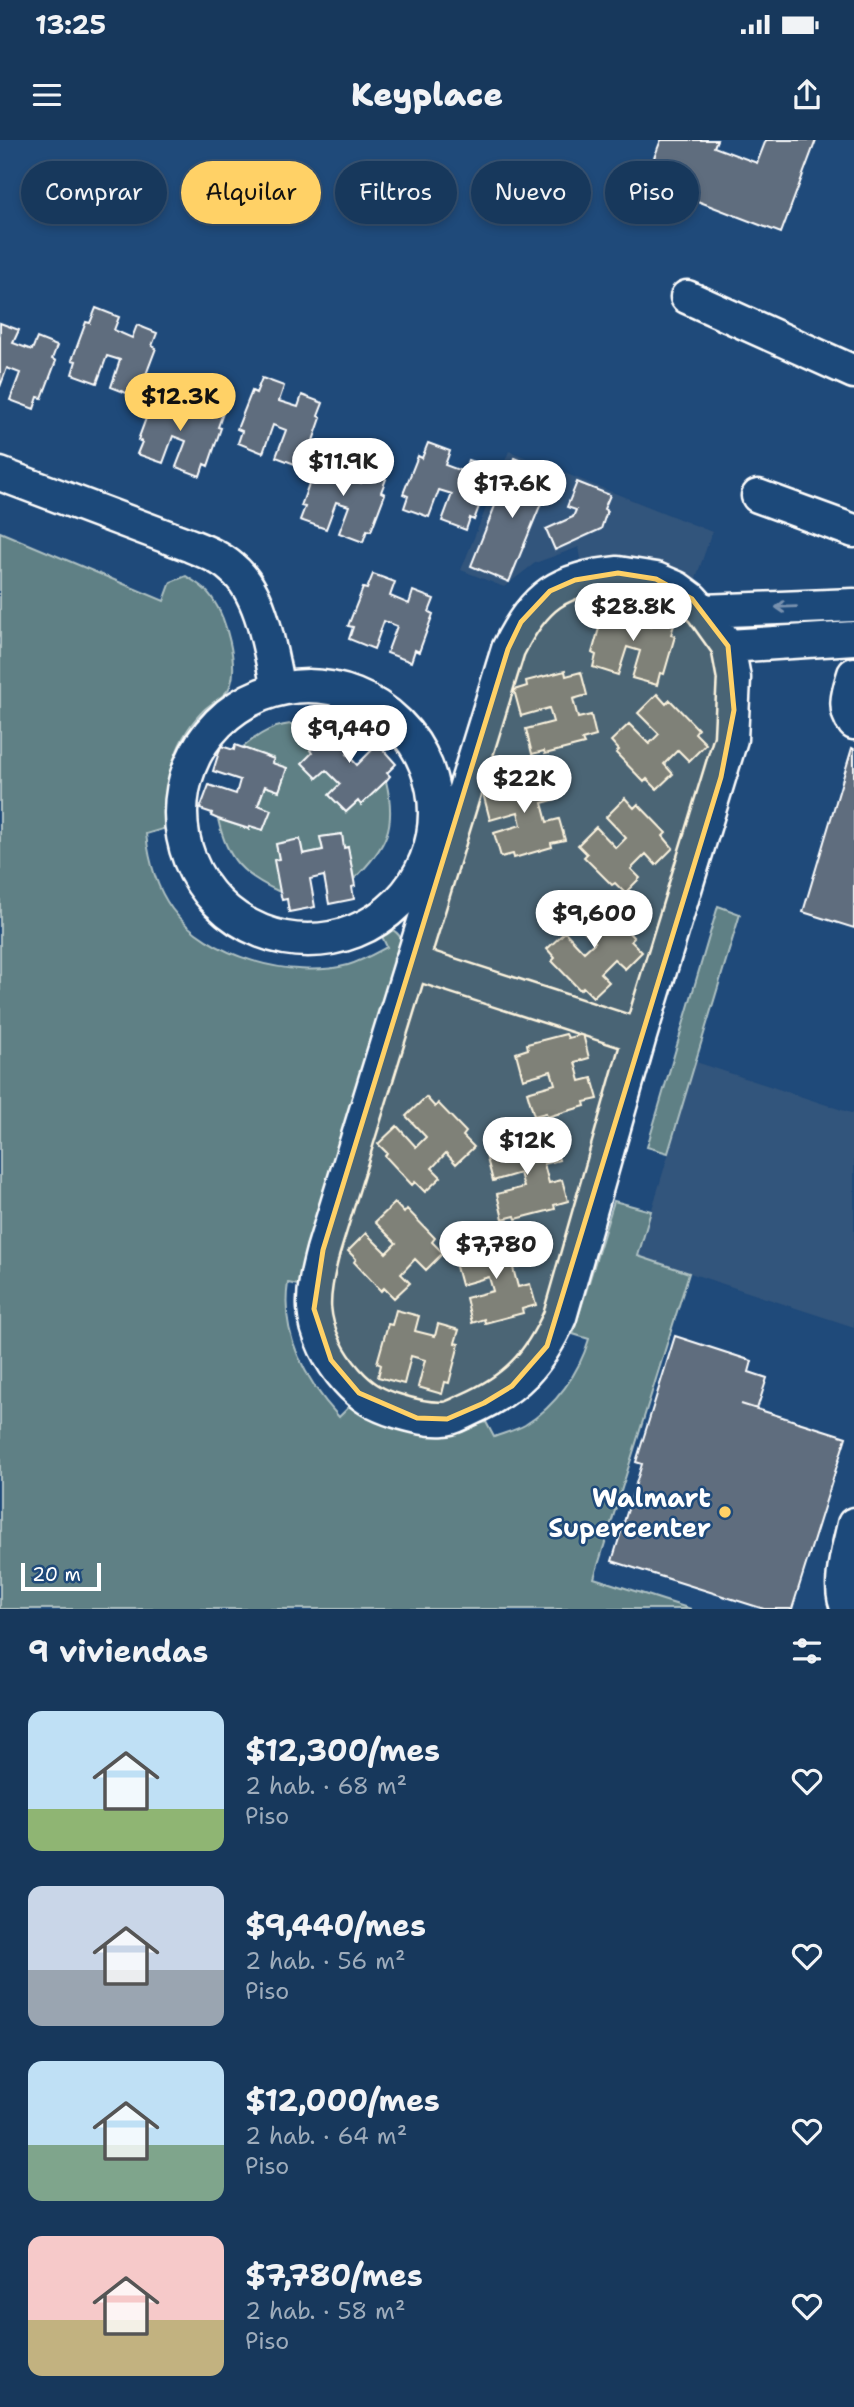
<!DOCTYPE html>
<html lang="es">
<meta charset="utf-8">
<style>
body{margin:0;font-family:"Shantell Sans",sans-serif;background:#203f62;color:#f1f3f6;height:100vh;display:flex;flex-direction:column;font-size:26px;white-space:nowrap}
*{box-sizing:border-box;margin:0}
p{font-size:23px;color:#9eacbb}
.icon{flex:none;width:38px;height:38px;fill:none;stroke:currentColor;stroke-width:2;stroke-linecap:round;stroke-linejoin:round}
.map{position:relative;height:1469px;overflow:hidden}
.details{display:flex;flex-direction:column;background:#17385c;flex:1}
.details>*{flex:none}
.top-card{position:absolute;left:21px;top:21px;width:812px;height:63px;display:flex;gap:14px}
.scale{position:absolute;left:21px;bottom:18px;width:80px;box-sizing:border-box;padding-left:7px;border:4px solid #fff;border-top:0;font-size:19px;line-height:24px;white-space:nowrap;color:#fff;-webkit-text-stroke:5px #1f4a7a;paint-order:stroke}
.price{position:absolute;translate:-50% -60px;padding:0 16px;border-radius:24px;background:#fff;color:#222;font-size:23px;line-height:46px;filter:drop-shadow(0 2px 4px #0008)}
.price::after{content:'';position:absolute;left:50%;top:42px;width:21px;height:16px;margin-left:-10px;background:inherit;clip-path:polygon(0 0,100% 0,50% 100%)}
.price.on{background:#ffd166;color:#111}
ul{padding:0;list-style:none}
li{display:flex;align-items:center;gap:21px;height:175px;padding:0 28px}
li span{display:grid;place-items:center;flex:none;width:196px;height:140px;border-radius:14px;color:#555}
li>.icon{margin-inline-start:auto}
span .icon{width:84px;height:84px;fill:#fffc;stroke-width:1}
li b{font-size:30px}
h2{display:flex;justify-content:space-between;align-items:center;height:84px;padding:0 28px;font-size:30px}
.pill{padding:0 24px;border-radius:32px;background:#17385c;box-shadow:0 4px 10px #0003,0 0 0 2px #365272;font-size:24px;line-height:63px}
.pill.on{background:#ffd166;color:#111}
.status{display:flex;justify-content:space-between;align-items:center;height:49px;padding:0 35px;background:#17385c;direction:ltr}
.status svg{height:19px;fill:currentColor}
header{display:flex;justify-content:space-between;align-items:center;height:91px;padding:0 28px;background:#17385c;font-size:32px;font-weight:800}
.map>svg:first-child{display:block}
.built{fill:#32547b}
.green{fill:#5e8085;stroke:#aec0c2;stroke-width:2}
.building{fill:#5f6d7e;stroke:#fff;stroke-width:2}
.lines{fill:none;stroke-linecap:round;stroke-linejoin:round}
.minor-casing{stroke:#fff;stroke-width:37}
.minor{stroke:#1f4a7a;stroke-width:32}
.oneway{stroke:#7992af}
.marked{fill:#ffd166;fill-opacity:0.2;stroke:#ffd166;stroke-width:5;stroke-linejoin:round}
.poi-dot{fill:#ffd166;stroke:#1f4a7a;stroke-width:2.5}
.labels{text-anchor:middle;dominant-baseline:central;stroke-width:5;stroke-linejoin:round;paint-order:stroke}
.poi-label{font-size:26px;font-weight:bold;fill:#fff;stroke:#1f4a7a;text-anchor:end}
</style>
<div class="status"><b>13:25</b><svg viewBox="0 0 49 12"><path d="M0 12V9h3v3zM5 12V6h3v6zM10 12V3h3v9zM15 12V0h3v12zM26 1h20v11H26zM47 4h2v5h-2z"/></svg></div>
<header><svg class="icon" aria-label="menu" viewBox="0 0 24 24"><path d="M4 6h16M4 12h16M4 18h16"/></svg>Keyplace<svg class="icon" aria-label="share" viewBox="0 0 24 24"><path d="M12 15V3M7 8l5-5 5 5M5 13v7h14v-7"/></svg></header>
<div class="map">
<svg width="854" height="1469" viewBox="0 0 854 1469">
<rect width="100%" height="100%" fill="#1f4a7a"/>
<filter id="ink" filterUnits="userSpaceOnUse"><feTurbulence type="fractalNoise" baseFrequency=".0143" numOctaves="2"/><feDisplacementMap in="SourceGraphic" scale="14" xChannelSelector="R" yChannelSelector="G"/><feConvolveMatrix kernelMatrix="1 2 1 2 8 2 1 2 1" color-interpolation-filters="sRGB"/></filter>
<g filter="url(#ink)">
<path class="built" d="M509 311 712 392 695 441 676 432 627 419 607 418 582 424 579 407 535 423 504 447 461 430Z
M696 922 854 974V1187L638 1116Z"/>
<path class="green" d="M0 392 164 461 171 442 186 436C197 443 208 450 214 461 226 479 238 522 231 544 227 557 209 563 201 573 172 604 163 648 166 688L146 694C149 721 156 747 172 769 207 817 292 840 348 825 362 821 374 814 387 807L379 790 386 787C398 791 402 797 404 810L303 1146 288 1143C280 1193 305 1240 339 1277L353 1263 450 1293 486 1282 494 1297C504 1293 516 1290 525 1285 556 1266 579 1233 589 1199L573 1194 614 1061 651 1071 638 1116 689 1133 594 1438 691 1469H0Z
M315 582 334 587 310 610 312 613 303 623 317 638 326 630 340 644 346 672 358 661 361 664 386 641C397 686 387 707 354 739L348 707 344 708 341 694 320 697 323 710 303 714 300 700 276 704 279 719 280 752C243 735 227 720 218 679L248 689 250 686 263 690 270 670 258 665 265 646 279 651 287 629 272 623 273 618 242 608C268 586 282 583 315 582Z
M718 766 740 774 668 1013 647 1007Z"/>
<path class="building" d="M661 0H717L714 7 757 23 766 0H816L781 93 645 41Z
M96 168 119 177 114 190 132 198 137 185 157 193 152 206 156 208 142 245 139 244 134 256 111 247 120 220 107 216 97 243 72 234 76 221 72 220 86 182 90 183Z
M0 183 19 190 13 203 32 210 37 198 57 206 52 219 56 221 42 258 38 257 34 269 10 260 20 233 7 228 0 247Z
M262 238 284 246 279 261 298 267 302 255 323 263 318 276 321 278 308 315 304 314 300 326 276 317 286 290 273 285 263 313 238 303 242 291 237 289 252 251 256 253Z
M162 248 184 257 179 271 198 278 202 266 223 273 218 287 221 288 208 326 204 324 200 336 176 327 186 301 173 296 163 323 137 314 142 302 138 300 152 262 156 263Z
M428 303 450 311 445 325 464 332 468 320 489 327 484 340 488 342 474 380 470 378 466 390 442 381 452 354 439 350 429 377 404 368 408 356 403 354 418 316 422 318Z
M325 314 347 323 342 336 361 343 365 331 386 339 381 352 385 354 371 391 367 390 363 402 339 393 349 366 336 362 326 389 300 380 305 367 301 366 315 327 319 329Z
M514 318 553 334 509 442 471 426Z
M577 342 610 355 604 369 607 371 601 389 555 410 546 389 573 377 576 370 567 367Z
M373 434 395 442 390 456 409 464 413 451 434 459 429 472 433 474 419 512 415 510 411 522 387 513 397 486 384 481 374 509 349 499 353 487 348 486 363 448 367 449Z
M613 461 636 467 632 481 651 487 654 475 675 481 671 495 675 496 664 534 660 533 657 545 632 538 640 511 627 507 618 535 593 527 596 515 592 513 603 474 608 476Z
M565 531 566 536 581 532 587 555 573 559 578 578 591 575 596 596 582 600 584 604 545 614 544 611 532 614 526 589 553 582 549 568 521 576 514 550 527 546 526 541Z
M657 554 666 564 670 560 698 589 695 593 706 604 689 621 678 610 664 624 673 634 657 649 647 639 644 642 616 613 619 610 611 601 629 584 649 604 659 594 638 573Z
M350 576 368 595 347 614 357 625 378 604 396 624 387 633 390 636 386 641 361 665 358 661 346 672 329 655 340 644 326 630 317 638 302 623 312 613 310 610 339 583 341 585Z
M235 605 274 619 272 623 287 628 279 651 265 646 258 665 271 670 263 690 250 686 249 689 218 679 211 676 212 673 200 669 209 645 236 654 240 640 213 631 221 606 234 610Z
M852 608 854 609V788L803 772Z
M533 635 534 639 550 635 556 659 542 663 547 682 559 679 565 700 551 703 552 707 514 718 513 714 501 717 494 693 521 685 518 672 490 680 483 653 495 650 494 645Z
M625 658 634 668 638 664 666 693 663 696 673 708 656 725 646 714 631 729 640 738 625 753 615 743 612 745 584 717 587 714 578 705 596 687 616 708 626 698 606 677Z
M342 694 344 708 348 707 355 746 352 747 354 759 329 764 324 736 310 739 315 767 289 772 287 759 282 760 280 752 274 720 279 719 276 704 300 699 303 714 323 710 320 697Z
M593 763 602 772 606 769 634 798 631 801 642 812 625 829 614 819 600 833 609 842 593 857 583 847 580 850 552 821 555 818 547 809 565 792 584 812 595 802 574 781Z
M566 894 568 898 583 894 589 918 575 922 580 941 592 938 598 959 584 962 585 966 547 977 546 973 534 976 527 952 555 944 551 931 523 939 516 913 528 909 527 904Z
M426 957 435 967 438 963 466 992 463 996 474 1007 456 1024 446 1013 432 1028 441 1037 425 1052 415 1042 412 1045 385 1016 387 1013 378 1004 397 986 416 1007 426 997 406 976Z
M536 996 537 1001 552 997 559 1020 544 1024 549 1043 562 1040 568 1061 554 1065 555 1069 516 1079 515 1076 503 1079 497 1054 524 1047 520 1033 493 1041 486 1015 498 1012 497 1007Z
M395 1063 404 1073 407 1069 435 1098 432 1102 443 1113 426 1130 415 1119 401 1134 410 1143 394 1158 384 1148 381 1151 354 1122 356 1119 348 1111 366 1093 386 1113 396 1103 375 1082Z
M504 1100 506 1105 521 1100 527 1124 513 1128 518 1147 530 1144 536 1165 522 1169 523 1173 485 1183 484 1179 472 1183 466 1158 493 1151 489 1137 461 1145 454 1119 466 1116 465 1111Z
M396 1170 419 1176 415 1191 435 1196 438 1184 459 1190 455 1203 459 1204 449 1243 445 1242 442 1254 418 1247 425 1220 411 1216 404 1244 378 1237 381 1225 377 1223 388 1184 392 1185Z
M675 1196 752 1221 749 1232 767 1238 757 1269 741 1264 846 1297 792 1469H764L612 1421 642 1324 636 1322Z"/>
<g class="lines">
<defs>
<path id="minor" d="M687 157 854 232
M0 334 189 405C204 411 220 417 232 428 263 453 270 512 278 549
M758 356 854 391
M618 433 656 439 677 448 692 459 703 471 728 506 734 538 731 599 640 896 560 1177C539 1224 516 1249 468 1270 461 1273 452 1279 444 1279 427 1280 412 1276 396 1271 376 1265 362 1257 347 1240 330 1221 316 1195 314 1168 313 1149 318 1129 323 1110L508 509C535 455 558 439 618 433Z
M703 471 854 465
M728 506 854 498
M854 534C849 551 842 568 854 583
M181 673a127 127 0 1 1 254 0a127 127 0 1 1-254 0Z
M411 822 640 896
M848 1469C836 1448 849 1407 854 1384"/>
</defs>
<use href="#minor" class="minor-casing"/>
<use href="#minor" class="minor"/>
</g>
<defs><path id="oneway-shaft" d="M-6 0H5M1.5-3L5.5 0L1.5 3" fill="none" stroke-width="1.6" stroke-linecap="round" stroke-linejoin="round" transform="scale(1.75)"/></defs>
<use class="oneway" href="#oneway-shaft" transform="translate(786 467) rotate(178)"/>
</g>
<path class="marked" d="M618 433 656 439 692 459 728 506 734 570 721 637 547 1206 512 1246 484 1263 447 1279 417 1278 359 1253 331 1220 314 1169 323 1110 508 509 521 482 550 451 575 440Z"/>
<circle class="poi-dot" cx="725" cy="1372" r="7"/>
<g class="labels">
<g class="poi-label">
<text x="711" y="1357">Walmart<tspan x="711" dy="30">Supercenter</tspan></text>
</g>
</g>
</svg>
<div class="scale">20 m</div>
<b class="price on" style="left:180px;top:293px">$12.3K</b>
<b class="price" style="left:343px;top:358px">$11.9K</b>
<b class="price" style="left:512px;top:380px">$17.6K</b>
<b class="price" style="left:633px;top:503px">$28.8K</b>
<b class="price" style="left:349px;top:625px">$9,440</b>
<b class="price" style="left:524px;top:675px">$22K</b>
<b class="price" style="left:594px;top:810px">$9,600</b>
<b class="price" style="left:527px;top:1037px">$12K</b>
<b class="price" style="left:496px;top:1141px">$7,780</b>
<div class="top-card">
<a class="pill">Comprar</a>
<a class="pill on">Alquilar</a>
<a class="pill">Filtros</a>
<a class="pill">Nuevo</a>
<a class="pill">Piso</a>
</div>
</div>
<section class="details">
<h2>9 viviendas<svg class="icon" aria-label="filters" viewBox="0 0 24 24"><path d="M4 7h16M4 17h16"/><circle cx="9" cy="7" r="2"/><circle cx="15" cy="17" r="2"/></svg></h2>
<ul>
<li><span style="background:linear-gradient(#bfe0f5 70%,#8fb573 0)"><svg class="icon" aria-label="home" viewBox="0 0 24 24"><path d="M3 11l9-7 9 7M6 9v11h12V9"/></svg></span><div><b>$12,300/mes</b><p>2 hab. · 68 m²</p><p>Piso</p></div><svg class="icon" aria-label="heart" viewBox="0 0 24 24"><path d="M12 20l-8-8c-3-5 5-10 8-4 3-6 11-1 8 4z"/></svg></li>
<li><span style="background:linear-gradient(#c9d6e8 60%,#9aa5b1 0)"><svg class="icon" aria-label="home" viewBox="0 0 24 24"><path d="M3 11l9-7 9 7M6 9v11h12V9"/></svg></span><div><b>$9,440/mes</b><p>2 hab. · 56 m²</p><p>Piso</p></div><svg class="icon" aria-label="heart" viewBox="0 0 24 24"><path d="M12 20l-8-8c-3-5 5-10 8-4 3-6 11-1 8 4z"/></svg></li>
<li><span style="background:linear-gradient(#bfe0f5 60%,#7fa58c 0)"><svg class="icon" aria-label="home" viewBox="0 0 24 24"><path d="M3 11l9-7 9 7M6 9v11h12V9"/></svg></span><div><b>$12,000/mes</b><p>2 hab. · 64 m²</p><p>Piso</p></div><svg class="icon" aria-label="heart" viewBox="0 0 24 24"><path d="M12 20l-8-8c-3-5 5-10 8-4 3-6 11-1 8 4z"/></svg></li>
<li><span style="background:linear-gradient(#f6c9c9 60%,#c2b280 0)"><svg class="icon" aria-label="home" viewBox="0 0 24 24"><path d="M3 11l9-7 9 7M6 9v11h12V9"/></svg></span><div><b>$7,780/mes</b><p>2 hab. · 58 m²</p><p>Piso</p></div><svg class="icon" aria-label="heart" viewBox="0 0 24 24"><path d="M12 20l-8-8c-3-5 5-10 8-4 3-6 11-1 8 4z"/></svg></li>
</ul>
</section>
